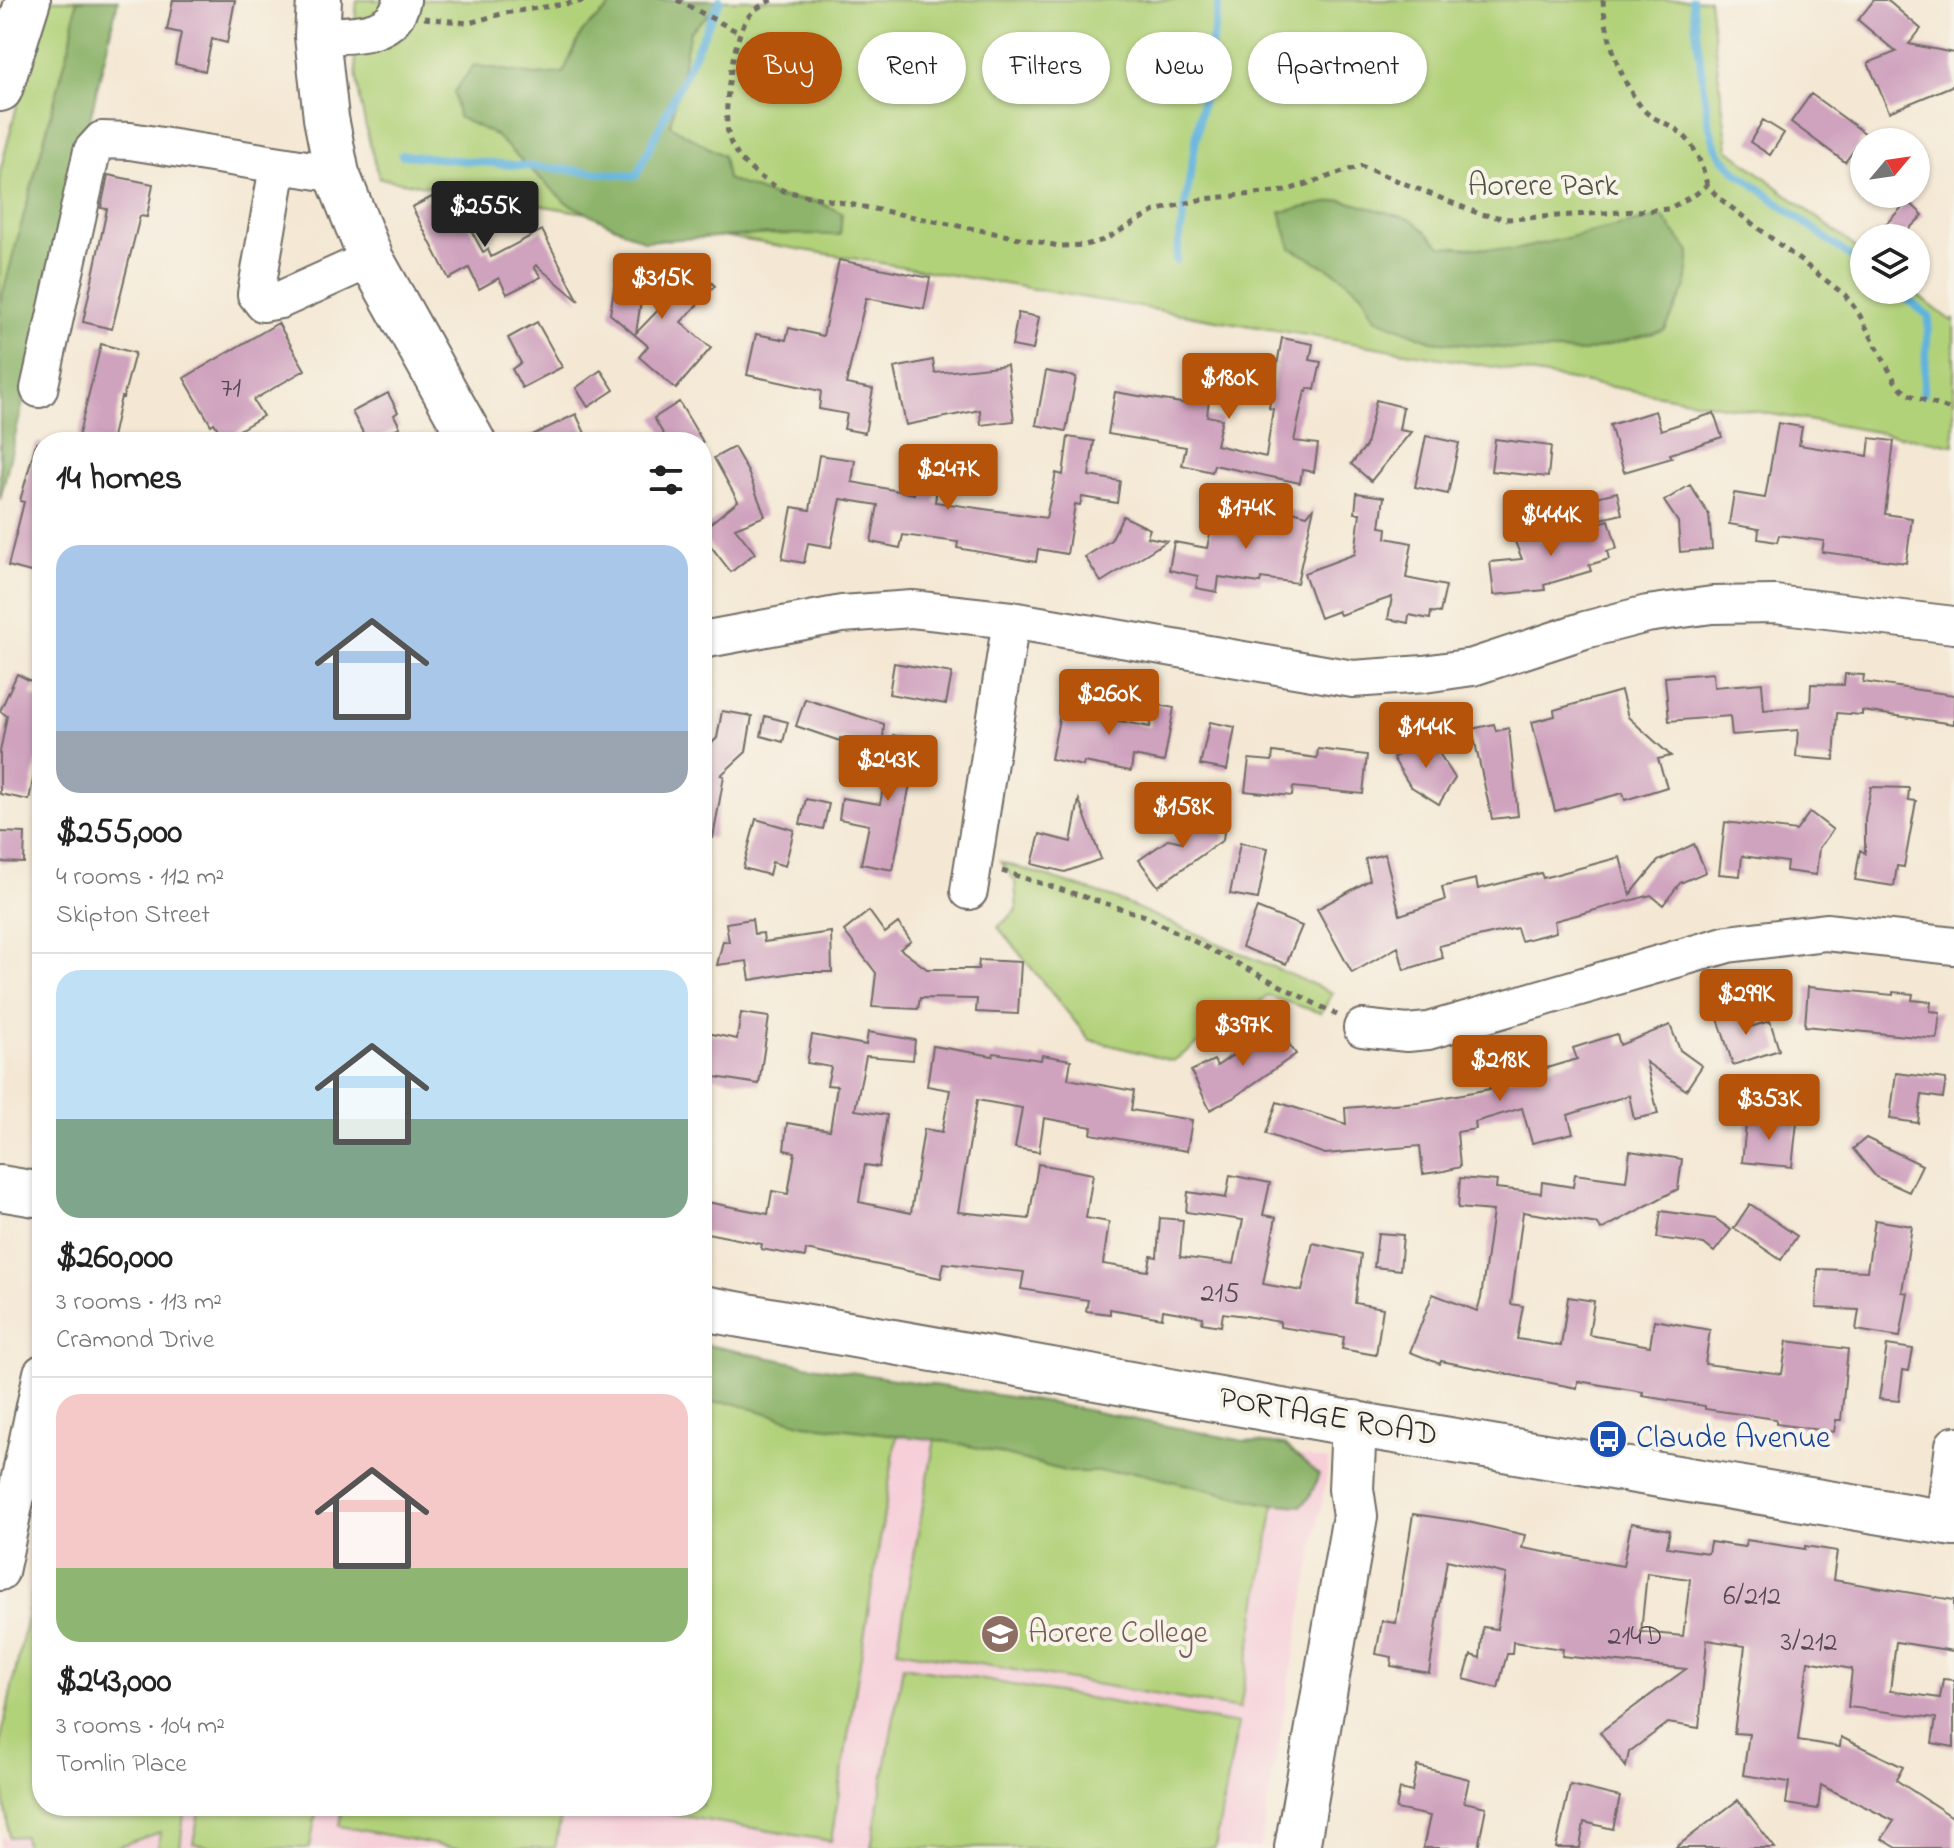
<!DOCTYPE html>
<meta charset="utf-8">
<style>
body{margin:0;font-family:"Indie Flower",sans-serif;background:#f6f6f6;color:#222;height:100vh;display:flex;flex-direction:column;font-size:30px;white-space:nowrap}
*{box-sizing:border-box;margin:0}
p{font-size:26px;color:#767676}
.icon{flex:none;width:44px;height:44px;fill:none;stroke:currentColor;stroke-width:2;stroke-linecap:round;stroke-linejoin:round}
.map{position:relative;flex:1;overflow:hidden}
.drawer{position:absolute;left:32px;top:432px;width:680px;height:1384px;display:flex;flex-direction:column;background:#fff;border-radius:32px;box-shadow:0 2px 6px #0004}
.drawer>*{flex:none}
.hud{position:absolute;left:736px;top:32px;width:760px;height:72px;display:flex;gap:16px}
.needle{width:52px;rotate:61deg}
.controls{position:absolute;left:1850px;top:128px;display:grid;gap:16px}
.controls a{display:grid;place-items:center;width:80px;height:80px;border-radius:50%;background:#fff;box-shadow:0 2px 6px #0004;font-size:40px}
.price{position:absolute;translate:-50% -68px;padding:0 18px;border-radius:8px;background:#b45309;color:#fff;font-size:26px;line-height:52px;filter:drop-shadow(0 2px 4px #0008)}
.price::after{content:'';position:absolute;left:50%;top:48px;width:24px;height:18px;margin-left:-12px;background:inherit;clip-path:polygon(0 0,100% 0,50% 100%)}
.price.on{background:#222;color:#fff}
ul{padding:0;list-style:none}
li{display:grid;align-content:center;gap:16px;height:424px;padding:0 24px}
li+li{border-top:2px solid #e0e0e0}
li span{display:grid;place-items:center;height:248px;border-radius:24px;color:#555}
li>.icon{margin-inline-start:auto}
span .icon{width:144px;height:144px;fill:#fffc;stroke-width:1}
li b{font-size:34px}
h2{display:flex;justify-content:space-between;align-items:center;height:96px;padding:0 24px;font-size:34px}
.chip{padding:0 28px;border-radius:36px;background:#fff;box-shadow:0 2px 6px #0004;font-size:28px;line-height:72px}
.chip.on{background:#b45309;color:#fff}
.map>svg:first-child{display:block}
.built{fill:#f6cfd9}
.green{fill:#b2d27a;stroke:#6e7e52;stroke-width:2}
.forest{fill:#8db46a;stroke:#5c704a;stroke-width:2}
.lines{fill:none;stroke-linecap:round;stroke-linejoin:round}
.stream{stroke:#60b3dc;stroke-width:8}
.building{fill:#cfa2be;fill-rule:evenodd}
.minor-casing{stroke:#716d66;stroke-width:40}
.major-casing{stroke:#716d66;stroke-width:48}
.highway-casing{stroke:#716d66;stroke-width:48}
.path{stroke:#716d66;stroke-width:5;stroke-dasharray:6 6;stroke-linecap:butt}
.minor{stroke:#fff;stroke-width:36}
.major{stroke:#fff;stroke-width:44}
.highway{stroke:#fff;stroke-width:44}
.labels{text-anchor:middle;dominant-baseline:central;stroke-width:8;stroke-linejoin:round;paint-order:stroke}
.number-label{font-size:28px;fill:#544950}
.park-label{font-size:32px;fill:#4d553f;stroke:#f7f3e8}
.street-label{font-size:32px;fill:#2b2b2b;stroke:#f7f3e8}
.transit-label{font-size:32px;fill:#164399;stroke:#f7f3e8;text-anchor:start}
.education-label{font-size:32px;fill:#785e54;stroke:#f7f3e8;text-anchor:start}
</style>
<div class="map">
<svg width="1954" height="1848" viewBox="0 0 1954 1848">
<rect width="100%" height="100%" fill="#f7f3e8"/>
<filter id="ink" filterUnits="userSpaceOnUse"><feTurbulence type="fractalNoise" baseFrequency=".0125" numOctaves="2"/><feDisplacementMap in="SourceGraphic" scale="16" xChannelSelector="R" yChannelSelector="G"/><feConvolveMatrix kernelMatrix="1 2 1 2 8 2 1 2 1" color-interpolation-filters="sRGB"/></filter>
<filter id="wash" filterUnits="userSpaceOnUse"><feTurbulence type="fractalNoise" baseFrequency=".006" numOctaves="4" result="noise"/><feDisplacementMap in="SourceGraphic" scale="32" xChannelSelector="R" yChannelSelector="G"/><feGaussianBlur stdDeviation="1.8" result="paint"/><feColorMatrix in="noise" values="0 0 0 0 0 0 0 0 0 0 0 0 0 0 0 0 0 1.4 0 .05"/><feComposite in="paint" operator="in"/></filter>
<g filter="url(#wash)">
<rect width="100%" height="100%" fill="#f4e8d4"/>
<path class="built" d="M702 1352 1329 1461 1260 1848H0V1838L182 1821 185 1806H702Z"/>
<path class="green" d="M44 0H77L71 40 0 304V172Z
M357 0H1709L1728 149 1864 254V290H1911L1950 320 1954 319V445L379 178C362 117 349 64 357 0Z
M1001 862 1111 897 1333 993 1321 1013 1268 996 1173 1061 1090 1040 998 927 1017 910 1015 881Z
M702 1395 898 1428 831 1841 620 1806H702Z
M936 1433 1278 1480 1240 1709 897 1650Z
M42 1546V1806H185L180 1848H158L160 1832 113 1848H26L24 1836 9 1837 1 1768V1739Z
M903 1666 1238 1724 1215 1848H871Z
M200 1806H305L317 1808 310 1848H218L193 1843Z
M342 1806H563L555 1848H454L339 1826Z"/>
<path class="forest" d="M77 0H118L0 500V304L71 40Z
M618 0H723L690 32 670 125 723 156 727 179 775 197 818 202 842 213 840 235 774 234 644 241 565 202 495 135 458 117 454 92 474 65 535 75 563 73 582 32Z
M1342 200 1413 220 1441 246 1514 250 1662 216 1690 252 1686 287 1665 330 1584 352 1522 350 1431 341 1375 318 1362 293 1340 275 1291 248 1280 212Z
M702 1344 805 1365 1055 1404 1244 1441 1284 1445 1319 1475 1310 1497 1301 1506 1264 1503 1134 1472H1068L979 1448 937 1440 804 1424 733 1403 702 1402Z"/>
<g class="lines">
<path class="stream" d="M1692 0 1708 120 1714 142 1722 157 1737 172 1864 267
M402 155 636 176 720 0
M1176 260 1219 0
M1895 290 1929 316 1923 394"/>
</g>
<g id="blocks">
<path class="building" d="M173 0H235L227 43 212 39 205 71 175 64 181 33 167 30Z
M1874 0H1887L1921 29 1909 44 1954 53V85L1889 112 1868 63 1896 52 1858 20Z
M1811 94 1866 134 1845 162 1791 122Z
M1763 120 1784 133 1770 155 1750 142Z
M108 175 153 184 147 217 140 216 112 329 83 322 107 209 101 208Z
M448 189 483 252 488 249 491 257 542 230 579 301 536 265 534 267 541 277 507 294 499 278 479 289 469 268 449 279 412 207Z
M1908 201 1923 215 1900 238 1886 224Z
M619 258 647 262 636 333 698 269 715 286 681 322 711 348 676 389 639 357 648 346 610 314Z
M839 260 930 278 924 309 866 298 846 384 873 389 865 433 844 429 847 414 819 409 821 391 747 375 756 334 786 340 789 328 823 336Z
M1018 313 1039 317 1033 350 1012 346Z
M537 322 562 367 522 388 512 369 521 363 508 338Z
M278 323 305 370 253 400 263 416 224 439 214 423 211 425 184 378Z
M1282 338 1313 344 1310 360 1321 362 1315 390 1308 388 1307 392 1305 391 1294 441 1318 444 1314 472 1302 470 1300 483 1214 465 1212 472 1182 465 1186 447 1108 434 1115 392 1187 404 1191 371 1212 374 1207 416 1222 419 1216 445 1266 457 1273 409 1269 408Z
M101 344 135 353 123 398 121 397 111 442 78 438Z
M933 360 935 373 1007 365 1014 421 981 425 980 410 906 425 894 368Z
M601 370 614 390 588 407 576 388Z
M1046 371 1076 377 1066 431 1036 425Z
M388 393 398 412 394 415 400 427 368 442 352 412Z
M1376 400 1403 407 1399 430 1411 432 1371 481 1351 464 1366 446Z
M679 402 703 442H668L654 418Z
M1655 411 1661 430 1714 413 1722 437 1670 454 1672 458 1624 472 1610 425Z
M576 414 589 442H518Z
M1778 423 1802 427 1799 445 1868 456 1870 438 1894 441 1885 514 1912 518 1906 563 1822 552 1824 541 1779 535 1777 542 1758 539 1759 529 1729 524 1734 493 1765 498Z
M1426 436 1459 443 1448 494 1415 487Z
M1068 437 1094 441 1089 476 1120 481 1117 503 1082 497 1080 505 1075 504 1067 554 1038 549 1036 562 957 548 958 542 903 535 900 548 871 542 878 505 841 499 831 547 808 543 804 563 782 559 792 507 810 510 819 455 855 460 852 482 914 494 917 470 939 473 935 502 1046 518 1056 473 1063 475Z
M1495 439 1551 446 1548 477 1491 471Z
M36 443H42V575L8 566 24 502 20 501Z
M734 447 748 472 765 516 735 528 755 553 731 572 706 540 702 541V530L738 501 714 458Z
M1690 485 1709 515 1712 549 1680 552 1678 522 1664 501Z
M1617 492 1622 514 1601 519 1596 497Z
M1357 493 1384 497 1380 527 1387 528 1386 538 1412 543 1406 578 1446 586 1440 613 1431 612 1430 619 1409 615 1408 623 1388 619 1392 597 1340 615 1338 611 1320 618 1304 573 1355 554 1360 513H1355Z
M1314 507 1297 583 1261 578 1260 583 1219 577 1217 592 1196 588 1198 576 1169 570 1174 542 1207 548 1215 509 1235 514 1233 522 1280 530 1285 509 1307 515Z
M1123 516 1150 529 1147 537 1167 541 1101 582 1085 557 1111 540Z
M1529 519 1538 542 1609 520 1617 548 1607 551 1609 559 1589 565 1591 571 1544 585 1545 590 1494 595 1490 562 1522 559 1509 527Z
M894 663 952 673 946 704 889 694Z
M1713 673 1714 687 1762 683 1764 710 1810 706 1811 684 1844 685 1845 674 1864 675 1863 682 1954 695V724L1862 711V715L1837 713 1834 760 1796 757 1798 730 1732 735 1730 716 1669 721 1665 677Z
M17 674 37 684 31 695 42 700V735L29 800 0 794V752L7 716 0 711Z
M1621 691 1628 717 1671 756 1658 759 1667 787 1625 800 1623 793 1555 811 1532 722 1555 716 1554 710Z
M805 699 884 724 883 741 840 738V741L796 726Z
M1063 699 1096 706 1094 716 1150 727 1154 704 1174 708 1164 762 1133 756 1131 771 1084 762 1083 766 1051 759Z
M722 711 752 716 746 752 721 775 724 776 713 838H702V753L717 738Z
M765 716 788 722 783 742 761 736Z
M1210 722 1235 727 1227 770 1200 765Z
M1494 724 1496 731 1509 728 1518 816 1492 819 1472 729Z
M893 735 928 742 921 779 913 777 909 789 893 870 861 864 869 825 839 819 842 798 880 804Z
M1428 736 1455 778 1439 804 1410 786 1393 758Z
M1318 749 1367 755 1363 794 1293 787 1292 796 1245 791 1249 759 1272 761 1273 752 1317 758Z
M1871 787 1909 788 1908 800 1916 801 1904 867 1897 866 1894 886 1855 880 1860 850 1865 853V818Z
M806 799 829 804 823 829 800 824Z
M1079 800 1101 859 1065 872 1032 864 1040 834 1071 842Z
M1810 812 1833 830 1819 848 1816 875 1786 871 1787 862 1742 856 1740 876 1719 874 1725 822 1796 831Z
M756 819 794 830 785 866 772 862 769 875 743 868Z
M1196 819 1225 824 1223 840 1158 886 1139 860 1169 839 1182 842 1186 827Z
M0 832 25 833 24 863 0 862Z
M1240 843 1268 848 1258 899 1230 894Z
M1694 844 1706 872 1680 883 1663 905 1651 895 1554 921 1556 932 1521 941 1517 928 1439 946 1443 958 1404 970 1398 947 1352 973 1317 909 1370 880 1365 859 1385 854 1400 915 1445 900 1442 887 1476 879 1478 889 1541 873 1543 878 1620 857 1630 895 1658 861Z
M1257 908 1302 926 1286 964 1242 947Z
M869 911 885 933 898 923 911 941 900 949 927 969H978L979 960 1021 962 1018 1014 976 1012 977 999 920 998 918 1009 872 1007 876 973 844 931Z
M752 919 754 934 763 933 764 942 831 932 832 972H798L750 980 747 961 717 965 723 941 729 942 726 923Z
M1808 987 1893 995V992L1913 994 1912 1000 1931 1002 1930 1011 1940 1012 1937 1039 1805 1026Z
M1740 1007 1747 1028 1770 1021 1779 1050 1733 1065 1717 1015Z
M741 1013 769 1017 759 1084 702 1075V1032L737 1039Z
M1276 1025 1296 1054 1233 1098 1210 1110 1191 1071 1214 1060 1217 1066Z
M1670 1025 1680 1050 1702 1066 1686 1090 1646 1062 1658 1114 1634 1119 1629 1095 1568 1115 1573 1133 1532 1143 1522 1108 1475 1122 1476 1129 1457 1132 1460 1167 1444 1171 1423 1174 1420 1146 1325 1154 1266 1134 1277 1102 1346 1124 1345 1108 1418 1102 1490 1089 1489 1085 1577 1059 1573 1048 1617 1034 1620 1045Z
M868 1032 915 1040 913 1060 866 1056 855 1110 887 1115 879 1167 865 1165 859 1202 911 1213 924 1129 942 1132 950 1090 927 1086 933 1046 993 1056 994 1053 1041 1060 1042 1055 1071 1060 1068 1079 1134 1091 1131 1110 1192 1120 1187 1151 1091 1134 1092 1127 1044 1118 1039 1152 1015 1148 1022 1108 977 1100 958 1212 1029 1219 1038 1164 1093 1174 1086 1218 1109 1222 1103 1264 1148 1271 1151 1256 1157 1257 1160 1218 1183 1220 1180 1257 1234 1264 1243 1220 1186 1212 1188 1192 1226 1198 1230 1175 1270 1183 1263 1215 1276 1217 1263 1284 1302 1291 1313 1243 1361 1254 1355 1303 1383 1308 1376 1355 1342 1349 1344 1337 1280 1327V1322L1246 1316 1223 1313 1221 1326 1202 1323 1203 1317 1163 1310 1162 1318 1110 1309V1314L1086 1311 1088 1300 1021 1289 1024 1272 944 1263 941 1278 806 1250 805 1257 761 1249 762 1244 702 1232V1201L768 1214 772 1191 788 1194 795 1152 784 1150 787 1123 830 1130 837 1086 827 1085 831 1067 807 1063 812 1035 866 1045Z
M1896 1073 1946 1079 1943 1098 1922 1095 1918 1123 1890 1119Z
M1747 1116 1797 1122 1792 1167 1742 1162Z
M1866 1138 1922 1165 1909 1192 1876 1177 1853 1149Z
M1630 1151 1682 1159 1678 1189 1601 1230 1598 1224 1523 1212 1511 1304 1523 1306 1517 1339 1561 1346 1568 1297 1594 1301 1589 1335 1650 1346 1654 1320 1710 1330 1705 1364 1782 1374 1787 1341 1848 1349 1841 1420H1836L1834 1432 1776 1424V1419L1705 1409V1406L1642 1396 1643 1392 1578 1381 1577 1388 1441 1361 1440 1364 1410 1352 1433 1294 1477 1311 1481 1298 1493 1211 1458 1208 1460 1178 1497 1181 1496 1188 1541 1193 1542 1182 1573 1187 1575 1174 1626 1181Z
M1750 1204 1797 1236 1781 1260 1734 1228Z
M1661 1211 1716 1219 1731 1230 1714 1252 1704 1244 1657 1238Z
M1875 1220 1912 1226 1902 1292 1908 1293 1900 1337 1856 1330 1859 1310 1816 1308 1818 1269 1867 1271Z
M1378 1233 1403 1235 1400 1270 1374 1267Z
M1887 1345 1913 1349 1909 1371 1903 1370 1899 1401 1879 1399Z
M1413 1514 1468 1522 1525 1535 1522 1548 1623 1566 1631 1523 1670 1530 1667 1547 1708 1553 1710 1542 1745 1547 1746 1540 1805 1549V1546L1837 1551 1833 1580 1954 1600V1651L1896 1642 1890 1691 1940 1698 1943 1679 1954 1680V1747L1932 1743 1936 1718 1848 1707 1852 1669 1808 1661 1798 1740 1840 1747 1841 1737 1903 1767 1896 1780 1954 1818V1848H1897L1882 1839 1894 1821 1821 1785 1818 1809 1786 1804 1789 1782 1743 1775 1749 1734 1734 1733 1745 1646 1707 1640 1699 1728 1668 1723 1629 1752 1626 1767 1600 1732 1686 1669 1562 1656 1563 1649 1513 1642 1512 1654H1507L1498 1688 1464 1679 1471 1655 1480 1658 1483 1627 1497 1629 1506 1574 1447 1560 1429 1673 1391 1666 1392 1657 1376 1654 1382 1621 1396 1623ZM1647 1573 1690 1579 1683 1636 1641 1632Z
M1417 1766 1469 1779 1464 1802 1486 1807 1478 1848H1423L1430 1816 1396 1809 1400 1789 1412 1792Z
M1570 1785 1620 1797 1613 1829 1584 1822 1580 1848H1556Z
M1738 1800 1775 1848H1675Z"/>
</g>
</g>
<g filter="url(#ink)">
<use href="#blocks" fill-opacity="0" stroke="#716d66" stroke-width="2"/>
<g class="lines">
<defs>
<path id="minor" d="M317 36C348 34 394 39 402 0
M278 166 256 294 263 303 280 300 371 259
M39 389 92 151 102 140 130 141 337 174
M702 640 842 614 912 609 1011 620 1353 679 1424 674 1473 667 1585 630 1647 614 1712 605 1775 604 1954 625
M969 891 1011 620
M1362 1028 1407 1033 1428 1031 1728 944 1826 932 1954 946
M1944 1522 1954 1445
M0 1572 42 1373"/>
<path id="major" d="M319 0 317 36 326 118 337 174 371 259 473 442
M0 1188 42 1195
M702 1308 1383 1429 1954 1524
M1297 1848 1355 1516 1351 1489 1354 1423"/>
<path id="highway" d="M0 89 28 0"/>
</defs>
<use href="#minor" class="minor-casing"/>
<use href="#major" class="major-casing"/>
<use href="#highway" class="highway-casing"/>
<path class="path" d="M677 0 740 33
M772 0C761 5 749 12 744 24 732 47 721 117 730 141 740 166 762 179 784 191L1059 246 1085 245 1104 240 1155 211 1203 199 1285 191 1361 166 1480 214 1509 219 1668 209 1696 194 1707 185 1719 198 1845 295 1859 314 1895 381 1907 394 1954 411
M1603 0C1605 33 1621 84 1643 109 1651 119 1663 121 1674 128 1694 140 1702 164 1707 185
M424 18 469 23 505 13 590 0
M1002 871 1145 916 1337 1015"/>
<use href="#minor" class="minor"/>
<use href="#major" class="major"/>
<use href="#highway" class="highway"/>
</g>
</g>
<defs>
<symbol id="bus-disc" viewBox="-11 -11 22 22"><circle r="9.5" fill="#1a4fb4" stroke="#f7f3e8"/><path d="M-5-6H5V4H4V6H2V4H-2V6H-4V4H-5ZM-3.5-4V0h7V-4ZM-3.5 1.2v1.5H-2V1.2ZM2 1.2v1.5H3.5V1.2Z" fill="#fff"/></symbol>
<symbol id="school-disc" viewBox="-11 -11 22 22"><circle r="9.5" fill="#8d6e63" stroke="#f7f3e8"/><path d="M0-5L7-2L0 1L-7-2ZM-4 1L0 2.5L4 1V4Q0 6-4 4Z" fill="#fff"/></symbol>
</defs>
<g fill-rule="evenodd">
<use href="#bus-disc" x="1586" y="1417" width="44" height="44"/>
<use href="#school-disc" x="978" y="1612" width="44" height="44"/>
</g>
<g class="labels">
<g class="number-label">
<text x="231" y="389">71</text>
<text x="1220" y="1294">215</text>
<text x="1752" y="1597">6/212</text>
<text x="1635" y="1637">214D</text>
<text x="1809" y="1643">3/212</text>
</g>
<g class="park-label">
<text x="1543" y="187">Aorere Park</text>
</g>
<g class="street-label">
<text transform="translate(1328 1418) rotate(10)">PORTAGE ROAD</text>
</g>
<g class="transit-label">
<text x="1636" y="1439">Claude Avenue</text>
</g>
<g class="education-label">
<text x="1028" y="1634">Aorere College</text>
</g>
</g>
</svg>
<div class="controls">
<a><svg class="needle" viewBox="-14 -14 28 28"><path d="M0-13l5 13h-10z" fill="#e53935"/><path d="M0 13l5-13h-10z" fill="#767676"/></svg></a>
<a><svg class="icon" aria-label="layers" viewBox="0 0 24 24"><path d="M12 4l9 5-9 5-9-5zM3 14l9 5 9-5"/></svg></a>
</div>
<b class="price on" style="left:485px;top:249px">$255K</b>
<b class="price" style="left:662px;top:321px">$315K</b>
<b class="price" style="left:1229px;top:421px">$180K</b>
<b class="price" style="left:948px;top:512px">$247K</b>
<b class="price" style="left:1246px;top:551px">$174K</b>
<b class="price" style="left:1551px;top:558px">$444K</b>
<b class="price" style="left:1109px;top:737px">$260K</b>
<b class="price" style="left:1426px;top:770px">$144K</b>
<b class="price" style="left:888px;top:803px">$243K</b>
<b class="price" style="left:1183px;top:850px">$158K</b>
<b class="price" style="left:1746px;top:1037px">$299K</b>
<b class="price" style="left:1243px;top:1068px">$397K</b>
<b class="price" style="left:1500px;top:1103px">$218K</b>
<b class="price" style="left:1769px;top:1142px">$353K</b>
<div class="hud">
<a class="chip on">Buy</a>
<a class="chip">Rent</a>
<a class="chip">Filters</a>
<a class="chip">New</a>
<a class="chip">Apartment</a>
</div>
<section class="drawer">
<h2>14 homes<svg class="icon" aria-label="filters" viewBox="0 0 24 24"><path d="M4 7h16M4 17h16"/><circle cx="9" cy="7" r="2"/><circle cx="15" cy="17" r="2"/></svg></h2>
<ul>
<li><span style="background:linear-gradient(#a9c7e8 75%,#9aa5b1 0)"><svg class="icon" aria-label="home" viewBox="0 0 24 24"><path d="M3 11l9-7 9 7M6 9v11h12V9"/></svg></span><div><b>$255,000</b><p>4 rooms · 112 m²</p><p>Skipton Street</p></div></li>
<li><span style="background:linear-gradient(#bfe0f5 60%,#7fa58c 0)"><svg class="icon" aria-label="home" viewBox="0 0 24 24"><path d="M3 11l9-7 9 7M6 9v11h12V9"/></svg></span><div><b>$260,000</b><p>3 rooms · 113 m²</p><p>Cramond Drive</p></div></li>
<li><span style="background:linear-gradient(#f6c9c9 70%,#8fb573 0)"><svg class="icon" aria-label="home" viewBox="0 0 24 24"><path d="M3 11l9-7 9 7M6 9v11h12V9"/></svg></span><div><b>$243,000</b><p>3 rooms · 104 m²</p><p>Tomlin Place</p></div></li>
</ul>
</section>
</div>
